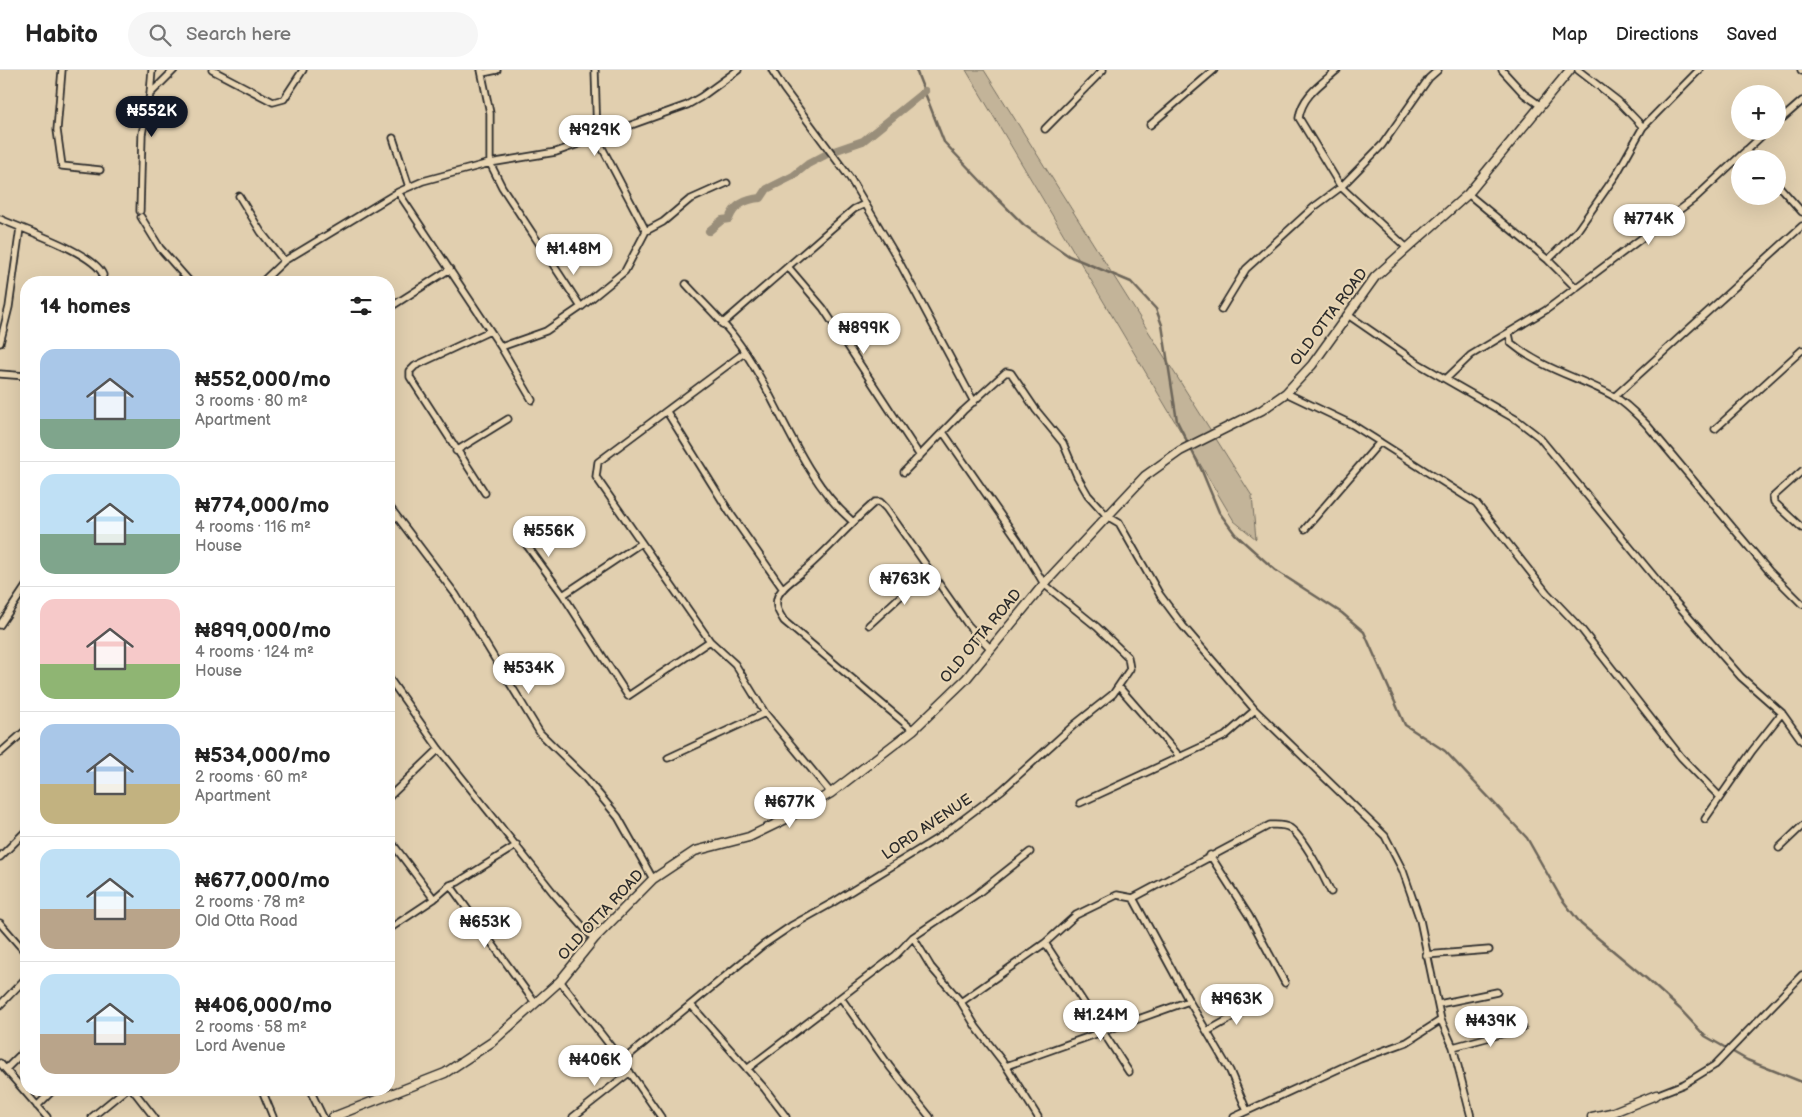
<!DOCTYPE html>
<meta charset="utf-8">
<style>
body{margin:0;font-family:"Balsamiq Sans",sans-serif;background:#f6f6f6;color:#222;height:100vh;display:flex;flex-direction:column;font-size:19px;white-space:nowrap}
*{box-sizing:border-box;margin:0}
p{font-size:16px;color:#767676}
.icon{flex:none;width:28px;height:28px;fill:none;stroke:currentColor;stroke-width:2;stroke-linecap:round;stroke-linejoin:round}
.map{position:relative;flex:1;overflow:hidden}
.details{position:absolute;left:20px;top:206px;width:375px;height:820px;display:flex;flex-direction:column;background:#fff;border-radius:20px;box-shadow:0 5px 20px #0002}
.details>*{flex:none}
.controls{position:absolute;left:1731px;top:15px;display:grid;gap:10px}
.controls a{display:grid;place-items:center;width:55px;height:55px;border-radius:50%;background:#fff;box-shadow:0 5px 20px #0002;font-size:25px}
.price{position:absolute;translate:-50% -42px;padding:0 11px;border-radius:18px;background:#fff;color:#222;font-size:16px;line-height:32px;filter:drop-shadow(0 1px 2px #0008)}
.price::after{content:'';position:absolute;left:50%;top:30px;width:15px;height:11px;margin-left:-8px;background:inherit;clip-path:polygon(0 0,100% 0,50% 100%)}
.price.current{background:#111827;color:#fff}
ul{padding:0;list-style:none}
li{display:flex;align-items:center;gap:15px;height:125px;padding:0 20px}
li+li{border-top:1px solid #e0e0e0}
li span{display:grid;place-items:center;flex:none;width:140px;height:100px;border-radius:15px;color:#555}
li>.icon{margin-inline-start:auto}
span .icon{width:60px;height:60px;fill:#fffc;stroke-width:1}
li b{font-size:21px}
h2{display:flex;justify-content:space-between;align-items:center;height:60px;padding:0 20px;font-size:21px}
header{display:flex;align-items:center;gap:30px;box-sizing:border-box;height:70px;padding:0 25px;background:#fff;border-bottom:1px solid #e0e0e0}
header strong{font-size:24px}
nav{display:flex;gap:28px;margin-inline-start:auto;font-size:18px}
.search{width:350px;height:45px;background:#f6f6f6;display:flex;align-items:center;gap:12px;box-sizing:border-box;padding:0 18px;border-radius:28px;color:#767676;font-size:19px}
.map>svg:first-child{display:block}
.green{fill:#c3b499;stroke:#777062}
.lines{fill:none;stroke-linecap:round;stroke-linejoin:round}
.stream{stroke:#6d665a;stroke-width:2.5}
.canal{stroke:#998e7a;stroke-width:8}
.minor-casing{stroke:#2b2b2b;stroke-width:9}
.tertiary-casing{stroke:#2b2b2b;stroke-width:11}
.minor{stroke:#e9d6b4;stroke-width:5.5}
.tertiary{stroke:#e9d6b4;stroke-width:8}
.labels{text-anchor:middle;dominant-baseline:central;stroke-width:4.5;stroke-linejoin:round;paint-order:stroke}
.street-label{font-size:15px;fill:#2b2b2b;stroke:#e9d6b4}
</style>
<header>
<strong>Habito</strong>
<div class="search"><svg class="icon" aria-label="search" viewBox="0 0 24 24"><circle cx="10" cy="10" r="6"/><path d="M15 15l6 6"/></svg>Search here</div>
<nav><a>Map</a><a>Directions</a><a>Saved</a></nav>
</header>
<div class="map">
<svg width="1802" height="1047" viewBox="0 0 1802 1047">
<rect width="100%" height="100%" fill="#e1cfaf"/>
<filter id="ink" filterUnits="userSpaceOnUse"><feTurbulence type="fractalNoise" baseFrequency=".02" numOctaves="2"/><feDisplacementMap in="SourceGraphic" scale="10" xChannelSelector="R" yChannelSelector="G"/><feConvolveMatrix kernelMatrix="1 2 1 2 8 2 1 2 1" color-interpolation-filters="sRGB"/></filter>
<g filter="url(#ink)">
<path class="green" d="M966 0H984L1252 426 1256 469 1234 451Z"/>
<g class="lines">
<path class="stream" d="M916 0 944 72 994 125 1024 155 1069 186 1131 212 1156 239 1162 255 1177 351 1202 401 1219 442 1235 464 1275 500 1342 543 1364 562 1405 655 1445 681 1527 768 1561 828 1581 854 1647 909 1680 939 1705 966 1747 990 1802 1012"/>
<path class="canal" d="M709 161 722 150 729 149C734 135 746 129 761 128L767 119 793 106 808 94 831 82 863 71 925 21"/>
<defs>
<path id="minor" d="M62 0 57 60 62 96 100 100
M212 0 273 32 284 29 303 0
M481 0 490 43V93L502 117 581 237 546 261 501 277
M595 0 597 68 646 161
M772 0 784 19 850 108 895 184 974 332
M1337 0C1321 14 1302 26 1299 48L1341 117 1407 178
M1502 0 1524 24 1541 36
M1578 0 1618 31 1643 57
M1801 0 1802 1
M483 3 497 0
M150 24 152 0
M1778 52 1802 31
M1150 55 1214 0
M1045 59 1103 0
M393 68 409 117
M1746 80 1753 89
M1778 115 1802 142
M398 122 501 277 532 330
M1468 124 1548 190 1576 218
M239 126 261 162 284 191
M140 141 142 64 150 24 174 0
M141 147 160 178 190 212
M0 149C22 159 95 183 103 205L101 212
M1548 190 1577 161 1616 105 1643 57 1699 0
M789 198 823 238 920 386
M262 212 284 191 398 122 423 111 490 93 556 82 687 35 701 27 738 0
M686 214C702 232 721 249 735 268 778 325 798 404 852 451
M581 237 625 201 646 161 663 152 689 130 727 113
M389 238 450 199
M1221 240 1246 199 1314 137 1341 117 1382 75 1429 8 1438 0
M1348 245 1419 294 1517 350 1539 367 1671 527 1741 607 1782 643 1802 671
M722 254 854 139 865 134
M1509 264 1511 273C1543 300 1580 307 1615 327 1627 334 1637 345 1647 355L1769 501 1802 534
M0 273 9 237 20 158
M744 283 598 392 596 407 710 571 735 594 765 643 831 723
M0 304 26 306
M1447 308 1471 285 1546 240 1694 129 1767 61
M1286 323 1353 355 1476 433 1547 523 1582 560 1681 687 1720 727
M1614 327 1802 156
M667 342 730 443 783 519
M1715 359 1802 280
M456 381 508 349
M1802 401 1773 427 1774 432 1802 458
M904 402 963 341 1006 302 1011 303 1036 340 1063 373 1077 406 1088 425 1107 446 1119 453 1160 525 1183 556 1255 640 1385 766 1403 801 1420 850 1441 950 1453 977 1471 1047
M485 423 410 307V301L415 296 490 261
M389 436 456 525 540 663 583 705 618 747 653 809
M389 450 396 446
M1305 459 1380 372
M518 463 563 525 628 626 710 571
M563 525 641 473
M0 555 26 516
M869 555 928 501
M389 608 439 679 555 825 594 869
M1119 617 1179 686
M913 660 784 551C780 544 775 538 777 529 779 519 792 511 800 504 827 482 849 454 875 432H880L886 438 968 555 990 578
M0 683 26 660
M668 688 765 643
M389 727 439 679
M1080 733 1225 666 1255 640
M1705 749 1752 681 1782 643
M389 769 434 829
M1779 778 1802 756
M1210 785 1249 846 1285 913
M0 787 26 761
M450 815 535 933
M1133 828 1189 931 1230 1001 1247 1041
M0 853 26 883
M389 859 434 829 450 815 458 812 517 775
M913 867 931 897 961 932 976 957 1006 996 1038 1047
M1045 873 1129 1002
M1426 885 1489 880
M560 911 622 991 661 1047
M841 928 890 997 930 1047
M961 932 1045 873 1076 845 1117 825 1133 828 1270 755C1276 755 1284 754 1290 758 1303 767 1324 807 1331 822
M1439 934 1497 922
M0 935 26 908
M692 936 765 1019 786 1047
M1208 961 1256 934
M1453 977 1523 958
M622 991 763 875 791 856 832 833 941 766 1002 720 1074 655 1113 624 1130 599 1128 587 1097 557 1044 514 1018 470 943 362
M0 993 47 1047
M1006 996 1189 931
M6 999 26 979
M747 999 896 885 913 867 977 824 1030 782
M133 1020 154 1047
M262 1020 273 1047
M310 1020 323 1047
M1656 1025 1684 1014 1715 995 1802 905
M37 1036 53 1020
M92 1047 125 1020
M573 1047 630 1002
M1234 1047 1360 989 1407 972 1441 950"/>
<path id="tertiary" d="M333 1047 445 1003 492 972 560 911 594 869 653 809 695 781 749 767 786 749 831 723 913 660 966 609 1044 514 1145 406 1180 381 1262 340 1286 323 1312 295 1375 207 1468 124 1570 0
M1592 1047 1611 1043 1656 1025"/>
</defs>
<use href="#minor" class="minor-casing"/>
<use href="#tertiary" class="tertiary-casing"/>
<use href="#minor" class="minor"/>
<use href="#tertiary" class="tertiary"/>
</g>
</g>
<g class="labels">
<g class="street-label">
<text transform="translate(1329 247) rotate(-53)">OLD OTTA ROAD</text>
<text transform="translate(981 566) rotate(-50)">OLD OTTA ROAD</text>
<text transform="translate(927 757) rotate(-34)">LORD AVENUE</text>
<text transform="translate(601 845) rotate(-47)">OLD OTTA ROAD</text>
</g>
</g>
</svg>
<div class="controls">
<a>+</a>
<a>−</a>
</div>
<b class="price current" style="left:152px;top:68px">₦552K</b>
<b class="price" style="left:595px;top:87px">₦929K</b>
<b class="price" style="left:1649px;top:176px">₦774K</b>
<b class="price" style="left:574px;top:206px">₦1.48M</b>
<b class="price" style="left:864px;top:285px">₦899K</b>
<b class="price" style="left:549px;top:488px">₦556K</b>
<b class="price" style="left:905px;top:536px">₦763K</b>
<b class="price" style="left:529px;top:625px">₦534K</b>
<b class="price" style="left:790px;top:759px">₦677K</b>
<b class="price" style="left:485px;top:879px">₦653K</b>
<b class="price" style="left:1237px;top:956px">₦963K</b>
<b class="price" style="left:1101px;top:972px">₦1.24M</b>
<b class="price" style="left:1491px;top:978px">₦439K</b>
<b class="price" style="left:595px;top:1017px">₦406K</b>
<section class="details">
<h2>14 homes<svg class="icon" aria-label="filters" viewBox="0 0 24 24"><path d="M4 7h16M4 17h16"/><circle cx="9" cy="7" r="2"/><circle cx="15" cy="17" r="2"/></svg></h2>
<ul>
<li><span style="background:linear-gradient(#a9c7e8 70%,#7fa58c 0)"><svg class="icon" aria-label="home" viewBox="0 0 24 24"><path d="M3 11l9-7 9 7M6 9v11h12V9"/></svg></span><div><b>₦552,000/mo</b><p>3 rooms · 80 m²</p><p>Apartment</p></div></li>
<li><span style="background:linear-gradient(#bfe0f5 60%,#7fa58c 0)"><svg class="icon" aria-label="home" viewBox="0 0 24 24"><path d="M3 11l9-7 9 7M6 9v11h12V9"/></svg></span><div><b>₦774,000/mo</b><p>4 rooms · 116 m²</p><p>House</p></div></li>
<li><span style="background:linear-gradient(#f6c9c9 65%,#8fb573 0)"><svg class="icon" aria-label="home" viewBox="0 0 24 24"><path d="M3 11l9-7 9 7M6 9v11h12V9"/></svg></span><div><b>₦899,000/mo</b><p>4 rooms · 124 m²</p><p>House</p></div></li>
<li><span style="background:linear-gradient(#a9c7e8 60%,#c2b280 0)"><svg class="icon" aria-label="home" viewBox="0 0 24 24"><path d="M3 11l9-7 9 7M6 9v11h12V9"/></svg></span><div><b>₦534,000/mo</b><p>2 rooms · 60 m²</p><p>Apartment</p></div></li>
<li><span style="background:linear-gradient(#bfe0f5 60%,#b9a48a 0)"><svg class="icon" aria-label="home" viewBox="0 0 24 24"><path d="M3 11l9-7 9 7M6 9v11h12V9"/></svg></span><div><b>₦677,000/mo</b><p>2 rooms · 78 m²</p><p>Old Otta Road</p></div></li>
<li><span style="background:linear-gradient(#bfe0f5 60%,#b9a48a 0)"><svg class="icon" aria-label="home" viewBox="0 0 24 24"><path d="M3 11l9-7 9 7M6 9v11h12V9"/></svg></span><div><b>₦406,000/mo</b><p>2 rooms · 58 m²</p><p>Lord Avenue</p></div></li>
</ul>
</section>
</div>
